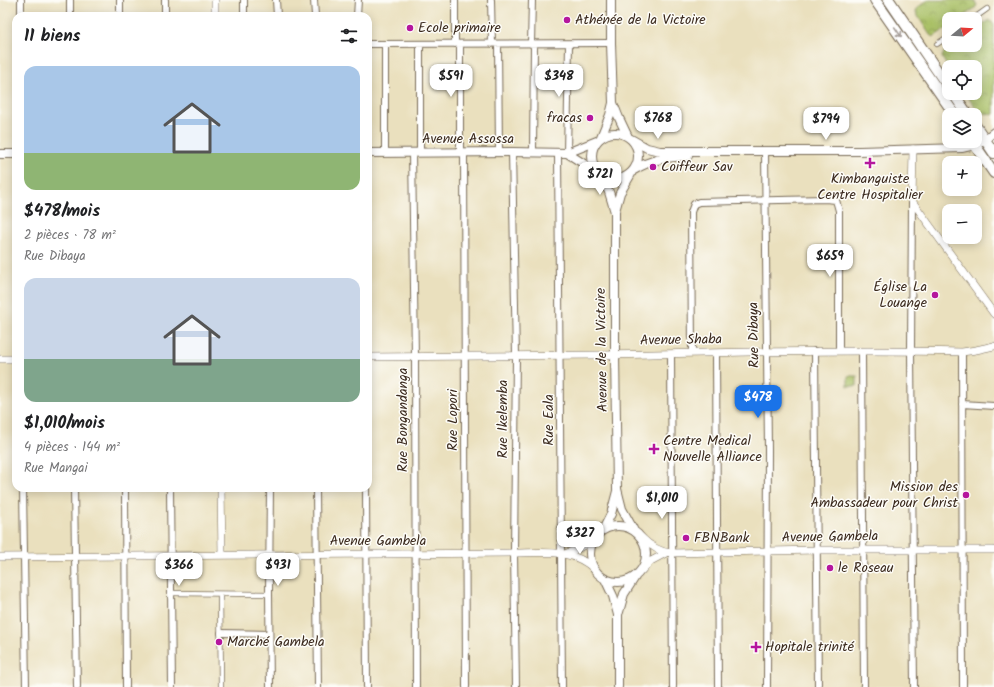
<!DOCTYPE html>
<html lang="fr">
<meta charset="utf-8">
<style>
body{margin:0;font-family:Kalam,sans-serif;background:#f6f6f6;color:#202124;height:100vh;display:flex;flex-direction:column;font-size:15px;white-space:nowrap}
*{box-sizing:border-box;margin:0}
p{font-size:13px;color:#757577}
.icon{flex:none;width:22px;height:22px;fill:none;stroke:currentColor;stroke-width:2;stroke-linecap:round;stroke-linejoin:round}
.map{position:relative;flex:1;overflow:hidden}
.sheet{position:absolute;left:12px;top:12px;width:360px;height:480px;display:flex;flex-direction:column;background:#fff;border-radius:12px;box-shadow:0 2px 10px #0003}
.sheet>*{flex:none}
.needle{width:26px;rotate:72deg}
.tools{position:absolute;left:942px;top:12px;display:grid;gap:8px}
.tools a{display:grid;place-items:center;width:40px;height:40px;border-radius:8px;background:#fff;box-shadow:0 2px 10px #0003;font-size:20px}
.price{position:absolute;translate:-50% -34px;padding:0 9px;border-radius:8px;background:#fff;color:#222;font-size:13px;line-height:26px;filter:drop-shadow(0 1px 2px #0008)}
.price::after{content:'';position:absolute;left:50%;top:24px;width:12px;height:9px;margin-left:-6px;background:inherit;clip-path:polygon(0 0,100% 0,50% 100%)}
.price.current{background:#1a73e8;color:#fff}
ul{padding:0;list-style:none}
li{display:grid;align-content:center;gap:8px;height:212px;padding:0 12px}
li span{display:grid;place-items:center;height:124px;border-radius:12px;color:#555}
li>.icon{margin-inline-start:auto}
span .icon{width:72px;height:72px;fill:#fffc;stroke-width:1}
li b{font-size:17px}
h2{display:flex;justify-content:space-between;align-items:center;height:48px;padding:0 12px;font-size:17px}
.map>svg:first-child{display:block}
.park{fill:url(#park-crowns);stroke:#727542}
.lines{fill:none;stroke-linecap:round;stroke-linejoin:round}
.pedestrian-casing{stroke:#786a56;stroke-width:6}
.minor-casing{stroke:#786a56;stroke-width:8}
.tertiary-casing{stroke:#786a56;stroke-width:8}
.secondary-casing{stroke:#786a56;stroke-width:10}
.trunk-casing{stroke:#786a56;stroke-width:12}
.pedestrian{stroke:#fff;stroke-width:4.5}
.minor{stroke:#fff;stroke-width:6}
.tertiary{stroke:#fff;stroke-width:7}
.secondary{stroke:#fff;stroke-width:8}
.trunk{stroke:#fff;stroke-width:10}
.oneway{stroke:#a79f9a}
.poi-dot{fill:#b5179e;stroke:#fdfcf7;stroke-width:1.5}
.labels{text-anchor:middle;dominant-baseline:central;stroke-width:3;stroke-linejoin:round;paint-order:stroke}
.poi-label{font-size:14px;fill:#3b2a1e;stroke:#fdfcf7;text-anchor:start}
.street-label{font-size:14px;fill:#3b2a1e;stroke:#fdfcf7}
</style>
<div class="map">
<svg width="994" height="687" viewBox="0 0 994 687">
<defs>
<pattern id="park-crowns" width="20" height="18" patternUnits="userSpaceOnUse"><rect width="20" height="18" fill="#a9c065"/><path d="M2 6a3 3 0 1 1 6 0M12 15a3 3 0 1 1 6 0" fill="none" stroke="#8b9c53"/></pattern>
</defs>
<rect width="100%" height="100%" fill="#fdfcf7"/>
<filter id="ink" filterUnits="userSpaceOnUse"><feTurbulence type="fractalNoise" baseFrequency=".025" numOctaves="2"/><feDisplacementMap in="SourceGraphic" scale="8" xChannelSelector="R" yChannelSelector="G"/><feConvolveMatrix kernelMatrix="1 2 1 2 8 2 1 2 1" color-interpolation-filters="sRGB"/></filter>
<filter id="wash" filterUnits="userSpaceOnUse"><feTurbulence type="fractalNoise" baseFrequency=".012" numOctaves="4" result="noise"/><feDisplacementMap in="SourceGraphic" scale="16" xChannelSelector="R" yChannelSelector="G"/><feGaussianBlur stdDeviation="0.9" result="paint"/><feColorMatrix in="noise" values="0 0 0 0 0 0 0 0 0 0 0 0 0 0 0 0 0 1.4 0 .05"/><feComposite in="paint" operator="in"/></filter>
<g filter="url(#wash)">
<rect width="100%" height="100%" fill="#eae0be"/>
<path class="park" d="M928 0H974L977 5 975 8 960 19H949V27L933 37 930 35 916 13 917 8Z
M990 20 994 25V114L992 115 979 112 965 93H975V67H949V70L942 57C947 43 962 45 975 45V30Z
M848 376H857V386H848Z"/>
</g>
<g filter="url(#ink)">
<g class="lines">
<defs>
<path id="pedestrian" d="M973 19 987 9
M937 44 949 36
M170 593 269 594
M220 594 221 687"/>
<path id="minor" d="M70 0V16
M244 0V16
M276 0 277 16
M314 0 315 16
M455 0V44
M491 0 492 44
M21 16V0
M120 16V0
M165 16V0
M357 16 358 0
M368 44 611 43
M460 44V152
M498 44 499 152
M531 44 532 0
M420 45V152
M765 150 768 450 767 687
M412 152 415 356 416 687
M464 152 466 687
M512 152 516 356 514 553 516 687
M533 152 534 44
M385 153V44
M558 153 562 687
M567 153 569 44
M912 201 911 351 914 687
M815 351 818 687
M862 351 864 687
M962 352 963 687
M692 353 691 212 694 204 699 202 825 199 836 200 839 211V351
M716 353 718 687
M671 354 673 687
M962 404 994 406
M23 488 26 687
M74 488 77 687
M125 488 126 687
M170 488 172 687
M270 488 269 594 270 687
M316 488 318 687
M366 488 367 687
M221 633 269 634"/>
<path id="tertiary" d="M215 16V0
M913 149 912 201 994 314
M368 357C445 356 521 356 598 355 719 353 841 349 962 352L976 350 994 346
M0 359H16
M221 488 222 555
M641 537C649 545 660 552 671 553L817 550H994
M565 554 579 548 593 540
M0 557 514 553C542 553 573 548 594 569
M642 570 651 561 666 553"/>
<path id="secondary" d="M611 0V43L613 103 619 118 628 137
M592 156a23 23 0 1 1 46 0a23 23 0 1 1-46 0Z
M601 137 610 115 613 103
M631 139 647 148 660 151H859L962 148C975 146 984 141 994 132
M368 153 512 152 567 153 597 141
M567 153 595 171
M0 154H16
M634 170C651 159 668 157 688 156
M600 175 609 192 615 212V355L617 489 622 509 633 529
M615 211 620 193 631 174
M590 554a28 28 0 1 1 56 0a28 28 0 1 1-56 0Z
M603 530 611 514 617 491
M605 579 613 596 618 615V687
M619 612 624 594 635 577"/>
<path id="trunk" d="M875 0 955 115
M889 0 949 88
M953 93 968 115
M975 125 994 153
M972 141 994 173"/>
</defs>
<use href="#pedestrian" class="pedestrian-casing"/>
<use href="#minor" class="minor-casing"/>
<use href="#tertiary" class="tertiary-casing"/>
<use href="#secondary" class="secondary-casing"/>
<use href="#trunk" class="trunk-casing"/>
<use href="#pedestrian" class="pedestrian"/>
<use href="#minor" class="minor"/>
<use href="#tertiary" class="tertiary"/>
<use href="#secondary" class="secondary"/>
<use href="#trunk" class="trunk"/>
</g>
<defs><path id="oneway-shaft" d="M-6 0H5M1.5-3L5.5 0L1.5 3" fill="none" stroke-width="1.6" stroke-linecap="round" stroke-linejoin="round"/></defs>
<use class="oneway" href="#oneway-shaft" transform="translate(898 32) rotate(56)"/>
</g>
<g class="poi-dot">
<circle cx="567" cy="20" r="4"/>
<circle cx="410" cy="28" r="4"/>
<circle cx="590" cy="118" r="4"/>
<path d="M868 157h4v4h4v4h-4v4h-4v-4h-4v-4h4z"/>
<circle cx="653" cy="167" r="4"/>
<circle cx="935" cy="295" r="4"/>
<path d="M652 443h4v4h4v4h-4v4h-4v-4h-4v-4h4z"/>
<circle cx="966" cy="495" r="4"/>
<circle cx="686" cy="538" r="4"/>
<circle cx="830" cy="568" r="4"/>
<circle cx="219" cy="642" r="4"/>
<path d="M754 641h4v4h4v4h-4v4h-4v-4h-4v-4h4z"/>
</g>
<g class="labels">
<g class="poi-label">
<text x="575" y="20">Athénée de la Victoire</text>
<text x="418" y="28">Ecole primaire</text>
<text x="582" y="118" text-anchor="end">fracas</text>
<text x="661" y="167">Coiffeur Sav</text>
<text x="870" y="179" text-anchor="middle">Kimbanguiste<tspan x="870" dy="16">Centre Hospitalier</tspan></text>
<text x="927" y="287" text-anchor="end">Église La<tspan x="927" dy="16">Louange</tspan></text>
<text x="663" y="441">Centre Medical<tspan x="663" dy="16">Nouvelle Alliance</tspan></text>
<text x="958" y="487" text-anchor="end">Mission des<tspan x="958" dy="16">Ambassadeur pour Christ</tspan></text>
<text x="694" y="538">FBNBank</text>
<text x="838" y="568">le Roseau</text>
<text x="227" y="642">Marché Gambela</text>
<text x="765" y="647">Hopitale trinité</text>
</g>
<g class="street-label">
<text x="468" y="139">Avenue Assossa</text>
<text transform="translate(754 335) rotate(-91)">Rue Dibaya</text>
<text transform="translate(681 340) rotate(-1)">Avenue Shaba</text>
<text transform="translate(602 350) rotate(-91)">Avenue de la Victoire</text>
<text transform="translate(503 419) rotate(-90)">Rue Ikelemba</text>
<text transform="translate(403 420) rotate(-90)">Rue Bongandanga</text>
<text transform="translate(453 420) rotate(-90)">Rue Lopori</text>
<text transform="translate(549 420) rotate(-90)">Rue Eala</text>
<text transform="translate(830 537) rotate(-1)">Avenue Gambela</text>
<text x="378" y="541">Avenue Gambela</text>
</g>
</g>
</svg>
<div class="tools">
<a><svg class="needle" viewBox="-14 -14 28 28"><path d="M0-13l5 13h-10z" fill="#e53935"/><path d="M0 13l5-13h-10z" fill="#757577"/></svg></a>
<a><svg class="icon" aria-label="locate" viewBox="0 0 24 24"><circle cx="12" cy="12" r="6"/><path d="M12 2v4M12 18v4M2 12h4M18 12h4"/></svg></a>
<a><svg class="icon" aria-label="layers" viewBox="0 0 24 24"><path d="M12 4l9 5-9 5-9-5zM3 14l9 5 9-5"/></svg></a>
<a>+</a>
<a>−</a>
</div>
<b class="price" style="left:451px;top:98px">$591</b>
<b class="price" style="left:559px;top:98px">$348</b>
<b class="price" style="left:658px;top:140px">$768</b>
<b class="price" style="left:826px;top:141px">$794</b>
<b class="price" style="left:600px;top:196px">$721</b>
<b class="price" style="left:830px;top:278px">$659</b>
<b class="price current" style="left:758px;top:419px">$478</b>
<b class="price" style="left:662px;top:520px">$1,010</b>
<b class="price" style="left:580px;top:555px">$327</b>
<b class="price" style="left:179px;top:587px">$366</b>
<b class="price" style="left:278px;top:587px">$931</b>
<section class="sheet">
<h2>11 biens<svg class="icon" aria-label="filters" viewBox="0 0 24 24"><path d="M4 7h16M4 17h16"/><circle cx="9" cy="7" r="2"/><circle cx="15" cy="17" r="2"/></svg></h2>
<ul>
<li><span style="background:linear-gradient(#a9c7e8 70%,#8fb573 0)"><svg class="icon" aria-label="home" viewBox="0 0 24 24"><path d="M3 11l9-7 9 7M6 9v11h12V9"/></svg></span><div><b>$478/mois</b><p>2 pièces · 78 m²</p><p>Rue Dibaya</p></div></li>
<li><span style="background:linear-gradient(#c9d6e8 65%,#7fa58c 0)"><svg class="icon" aria-label="home" viewBox="0 0 24 24"><path d="M3 11l9-7 9 7M6 9v11h12V9"/></svg></span><div><b>$1,010/mois</b><p>4 pièces · 144 m²</p><p>Rue Mangai</p></div></li>
</ul>
</section>
</div>
